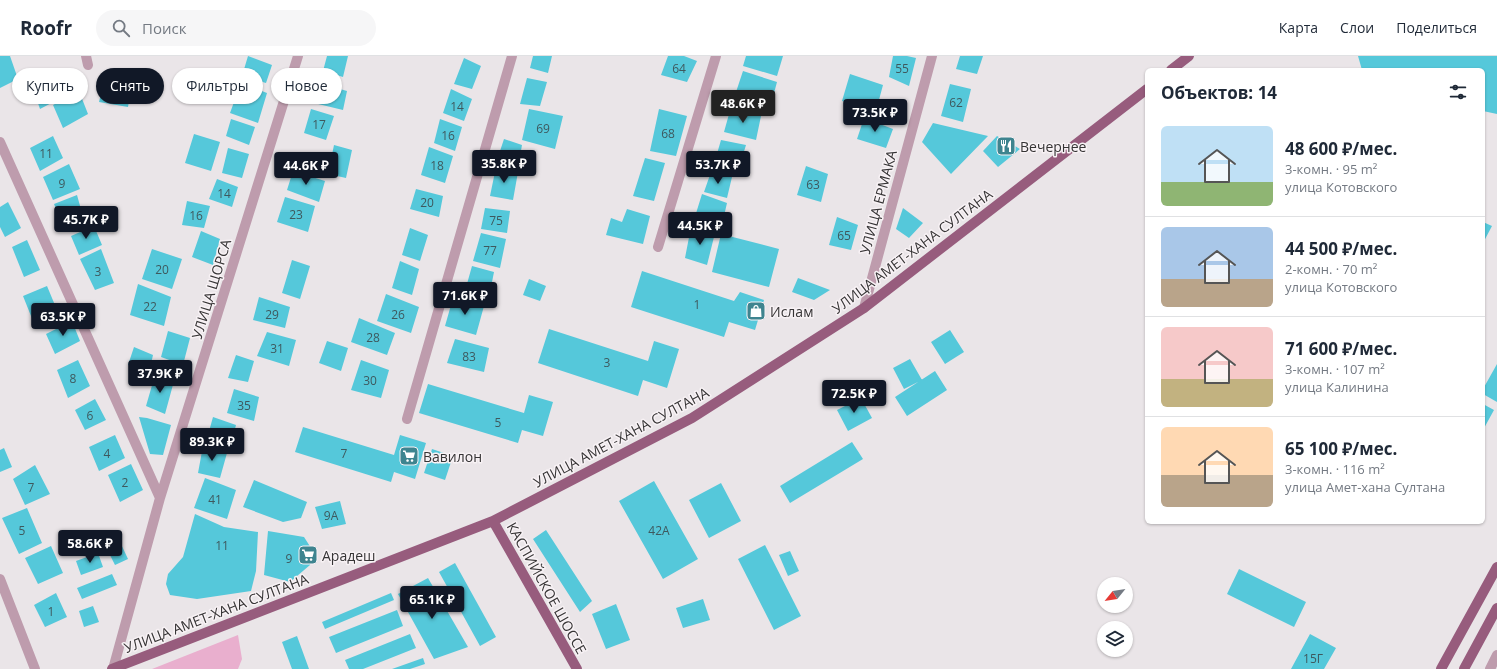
<!DOCTYPE html>
<html lang="ru">
<meta charset="utf-8">
<style>
body{margin:0;font-family:"Open Sans",sans-serif;background:#f6f6f7;color:#1f2937;height:100vh;display:flex;flex-direction:column;font-size:15px;white-space:nowrap}
*{box-sizing:border-box;margin:0}
p{font-size:13px;color:#747a83}
.icon{flex:none;width:22px;height:22px;fill:none;stroke:currentColor;stroke-width:2;stroke-linecap:round;stroke-linejoin:round}
.map{position:relative;flex:1;overflow:hidden}
.drawer{position:absolute;left:1145px;top:12px;width:340px;height:456px;display:flex;flex-direction:column;background:#fff;border-radius:6px;box-shadow:0 1px 3px #0004}
.drawer>*{flex:none}
.top-card{position:absolute;left:12px;top:12px;width:380px;height:36px;display:flex;gap:8px}
.needle{width:26px;rotate:240deg}
.tools{position:absolute;left:1097px;top:521px;display:grid;gap:8px}
.tools a{display:grid;place-items:center;width:36px;height:36px;border-radius:50%;background:#fff;box-shadow:0 1px 3px #0004;font-size:20px}
.price{position:absolute;translate:-50% -34px;padding:0 9px;border-radius:4px;background:#111827;color:#fff;font-size:13px;line-height:26px;filter:drop-shadow(0 1px 2px #0008)}
.price::after{content:'';position:absolute;left:50%;top:24px;width:12px;height:9px;margin-left:-6px;background:inherit;clip-path:polygon(0 0,100% 0,50% 100%)}
.price.on{background:#222;color:#fff}
ul{padding:0;list-style:none}
li{display:flex;align-items:center;gap:12px;height:100px;padding:0 16px}
li+li{border-top:1px solid #e0e1e3}
li span{display:grid;place-items:center;flex:none;width:112px;height:80px;border-radius:6px;color:#555}
li>.icon{margin-inline-start:auto}
span .icon{width:48px;height:48px;fill:#fffc;stroke-width:1}
li b{font-size:17px}
h2{display:flex;justify-content:space-between;align-items:center;height:48px;padding:0 16px;font-size:17px}
.pill{padding:0 14px;border-radius:18px;background:#fff;box-shadow:0 1px 3px #0004;font-size:14px;line-height:36px}
.pill.on{background:#111827;color:#fff}
header{display:flex;align-items:center;gap:24px;box-sizing:border-box;height:56px;padding:0 20px;background:#fff;border-bottom:1px solid #e0e1e3}
header strong{font-size:19px}
nav{display:flex;gap:22px;margin-inline-start:auto;font-size:14px}
.search{width:280px;height:36px;background:#f6f6f7;display:flex;align-items:center;gap:10px;box-sizing:border-box;padding:0 14px;border-radius:22px;color:#747a83;font-size:15px}
.map>svg:first-child{display:block}
.green{fill:#e9afce}
.building{fill:#55c8da}
.lines{fill:none;stroke-linecap:round;stroke-linejoin:round}
.minor{stroke:#be9cad;stroke-width:10}
.primary{stroke:#975c7d;stroke-width:10}
.labels{text-anchor:middle;dominant-baseline:central;stroke-width:3;stroke-linejoin:round;paint-order:stroke}
.number-label{font-size:12px;fill:#3e595e}
.poi-label{font-size:14px;fill:#363435;stroke:#f8f2f5;text-anchor:start}
.street-label{font-size:14px;fill:#363435;stroke:#f8f2f5}
</style>
<header>
<strong>Roofr</strong>
<div class="search"><svg class="icon" aria-label="search" viewBox="0 0 24 24"><circle cx="10" cy="10" r="6"/><path d="M15 15l6 6"/></svg>Поиск</div>
<nav><a>Карта</a><a>Слои</a><a>Поделиться</a></nav>
</header>
<div class="map">
<svg width="1497" height="613" viewBox="0 0 1497 613">
<rect width="100%" height="100%" fill="#eae5e8"/>
<path class="green" d="M238 579 242 603 238 613H152Z"/>
<path class="building" d="M0 0H10L18 23 0 32Z
M248 0 272 9 266 27 242 20Z
M327 0H348L343 21 323 15Z
M533 0H552L548 17 530 12Z
M668 0H684L697 5 687 26 661 19Z
M746 0H783L777 20 743 10Z
M893 0H907L916 2 909 30 889 21Z
M960 0H983L977 18 956 13Z
M1358 0H1497V58L1483 55V14H1362Z
M464 2 481 10 472 33 454 28Z
M743 15 777 26 770 52 734 42Z
M53 17 63 41 40 53 31 27Z
M850 18 883 29 876 55 842 45Z
M105 22 132 27 128 51 99 46Z
M527 22 547 26 540 50 520 48Z
M241 27 267 37 258 67 230 57Z
M319 27 347 35 343 54 314 47Z
M950 28 971 33 963 66 941 60Z
M451 33 472 43 464 65 443 57Z
M79 35 88 58 63 72 53 49Z
M731 51 761 60 756 84 724 76Z
M311 53 334 60 326 84 304 77Z
M529 53 563 60 555 93 522 84Z
M659 53 687 60 676 100 650 95Z
M864 62 893 73 886 92 857 83Z
M231 63 255 71 249 89 226 80Z
M440 63 462 71 455 95 434 87Z
M933 67 988 80 951 118 922 86Z
M194 78 220 86 211 115 185 107Z
M53 80 63 102 40 115 30 92Z
M997 80 1020 93 998 111 983 95Z
M504 83 522 89 518 112 496 107Z
M721 84 746 89 738 115 714 108Z
M334 89 352 94 346 122 328 118Z
M429 91 453 100 445 127 421 119Z
M228 92 249 98 242 122 222 117Z
M645 102 665 107 654 145 633 140Z
M69 108 80 133 53 144 43 121Z
M806 110 828 118 821 146 797 139Z
M496 111 518 116 513 144 490 140Z
M293 115 325 125 319 146 287 134Z
M711 116 732 121 727 142 704 136Z
M217 123 238 131 232 151 209 143Z
M416 133 443 140 439 161 410 153Z
M702 138 727 147 721 173 693 167Z
M77 139 84 164 64 172 54 148Z
M285 141 315 150 308 176 277 166Z
M187 145 210 150 204 172 182 169Z
M8 146 21 172 5 181 0 171V151Z
M485 152 510 155 507 177 481 173Z
M903 152 923 167 909 182 896 173Z
M627 153 650 160 643 188 606 179 611 162 622 166Z
M837 161 858 169 851 194 829 189Z
M1483 166 1492 170 1483 187Z
M94 170 102 189 79 199 71 180Z
M691 171 715 177 707 209 685 202Z
M410 172 428 179 420 205 402 199Z
M201 175 220 183 213 209 192 201Z
M481 177 506 183 500 212 473 205Z
M721 178 779 193 769 231 712 216Z
M27 184 40 214 24 221 12 191Z
M101 193 114 227 95 234 80 203Z
M152 193 182 203 172 233 142 223Z
M292 204 310 210 300 243 282 237Z
M400 205 419 213 412 239 392 232Z
M472 210 494 216 489 241 465 235Z
M642 215 734 245 740 236 764 244 755 274 729 266 724 281 631 251Z
M798 222 830 234 814 244 792 236Z
M529 223 546 230 540 245 523 239Z
M138 228 171 241 164 270 130 259Z
M47 230 57 254 33 265 23 240Z
M386 238 419 251 411 277 377 265Z
M259 241 290 251 285 272 253 264Z
M453 242 484 250 476 279 445 270Z
M359 262 395 277 387 299 351 286Z
M72 265 80 285 55 298 46 278Z
M549 273 648 305 654 285 679 293 667 332 643 324 638 340 538 307Z
M950 274 964 296 945 308 931 286Z
M168 275 190 282 183 309 161 301Z
M267 276 296 284 289 310 257 300Z
M455 283 489 292 484 316 447 307Z
M327 285 348 292 341 315 319 307Z
M134 291 153 299 149 317 128 309Z
M236 299 254 305 248 326 228 322Z
M910 303 922 324 904 333 893 312Z
M78 304 90 330 68 342 57 314Z
M361 304 389 314 381 342 351 334Z
M1497 308V346L1483 338V333Z
M935 315 947 334 907 360 895 341Z
M155 319 174 325 165 358 146 350Z
M428 328 524 357 529 339 553 346 543 380 522 374 518 387 419 357Z
M234 333 259 341 254 365 227 357Z
M861 342 872 362 848 375 837 354Z
M95 343 106 364 85 374 75 354Z
M1483 348 1494 354 1483 374Z
M139 361 147 362 171 369 163 399 150 398Z
M213 361 236 369 230 392 206 386Z
M303 371 394 399 400 379 426 387 415 423 394 416 391 426 295 396Z
M115 379 125 402 99 415 89 391Z
M852 386 863 403 790 447 780 430Z
M203 390 227 397 220 422 198 417Z
M4 392 12 411 0 416V394Z
M432 393 453 400 445 424 424 417Z
M131 408 143 434 120 446 108 419Z
M35 409 50 438 25 449 13 423Z
M205 422 236 434 227 463 194 452Z
M254 424 307 446 301 462 283 466 243 451Z
M654 425 698 503 663 523 619 445Z
M721 427 741 465 709 482 689 444Z
M340 445 346 468 322 473 315 451Z
M27 452 42 487 19 498 2 462Z
M195 458 224 471 258 476 256 515 251 535 197 543 170 539 166 528 168 518 183 501Z
M546 474 592 545 580 556 533 483Z
M268 475 304 481 313 495 310 509 290 526 264 519Z
M121 488 128 503 115 509 108 495Z
M765 489 801 560 774 574 738 503Z
M51 490 63 517 38 528 25 502Z
M790 495 799 515 788 520 779 499Z
M98 497 103 511 81 519 76 505Z
M455 507 496 581 480 590 439 516Z
M1239 513 1306 546 1294 571 1227 538Z
M112 518 117 529 82 543 77 532Z
M428 522 468 591 434 603 398 538Z
M56 537 67 561 45 571 34 549Z
M391 537 394 544 325 573 322 566Z
M703 543 710 564 683 572 676 552Z
M616 548 630 584 606 593 592 558Z
M93 550 99 566 84 571 79 555Z
M397 554 403 570 336 597 329 581Z
M410 578 416 592 363 613H349L345 604Z
M1310 578 1336 592 1324 613H1291Z
M297 580 309 613H292L282 586Z
M423 602 425 608 410 613H392Z"/>
<g class="lines">
<path class="minor" d="M86 0 88 9
M0 86 160 442
M658 191 716 0
M864 252 932 0
M407 363 512 0
M0 523 35 613
M113 613 160 442 298 0
M1490 613 1497 599"/>
<path class="primary" d="M1171 14 1189 0
M493 465 577 613
M112 613 493 465 692 362 864 252 1147 33
M1441 613 1497 511
M1464 613 1497 552"/>
</g>
<defs>
<symbol id="restaurant-square" viewBox="-11 -11 22 22"><rect x="-9" y="-9" width="18" height="18" rx="4" fill="#3e848f" stroke="#f8f2f5"/><path d="M-5-6h1v4h1v-4h1v4h1v-4h1v5L-1.5 .5V6h-2V.5L-5-1ZM5-6V6H3V1.5H1.5Q1.5-4 5-6Z" fill="#fff"/></symbol>
<symbol id="shop-square" viewBox="-11 -11 22 22"><rect x="-9" y="-9" width="18" height="18" rx="4" fill="#3e848f" stroke="#f8f2f5"/><path d="M-5-2.5h2.3a2.7 3.5 0 0 1 5.4 0H5L5.5 6h-11ZM-1.5-2.5h3a1.5 2.3 0 0 0-3 0Z" fill="#fff"/></symbol>
<symbol id="supermarket-square" viewBox="-11 -11 22 22"><rect x="-9" y="-9" width="18" height="18" rx="4" fill="#3e848f" stroke="#f8f2f5"/><path d="M-6-5.5h2.5l.6 2H6L4.5 2H-2.5L-4.4-4H-6ZM-1.5 3.2a1.3 1.3 0 1 0 .1 0ZM3 3.2a1.3 1.3 0 1 0 .1 0Z" fill="#fff"/></symbol>
</defs>
<g fill-rule="evenodd">
<use href="#restaurant-square" x="995" y="79" width="22" height="22"/>
<use href="#shop-square" x="745" y="244" width="22" height="22"/>
<use href="#supermarket-square" x="398" y="389" width="22" height="22"/>
<use href="#supermarket-square" x="297" y="488" width="22" height="22"/>
</g>
<g class="labels">
<g class="number-label">
<text x="679" y="12">64</text>
<text x="902" y="12">55</text>
<text x="956" y="46">62</text>
<text x="457" y="50">14</text>
<text x="319" y="68">17</text>
<text x="543" y="72">69</text>
<text x="668" y="77">68</text>
<text x="448" y="79">16</text>
<text x="46" y="97">11</text>
<text x="437" y="109">18</text>
<text x="62" y="127">9</text>
<text x="813" y="128">63</text>
<text x="224" y="137">14</text>
<text x="427" y="146">20</text>
<text x="296" y="158">23</text>
<text x="196" y="159">16</text>
<text x="496" y="164">75</text>
<text x="844" y="179">65</text>
<text x="490" y="194">77</text>
<text x="162" y="213">20</text>
<text x="98" y="215">3</text>
<text x="697" y="248">1</text>
<text x="150" y="250">22</text>
<text x="272" y="258">29</text>
<text x="398" y="258">26</text>
<text x="373" y="281">28</text>
<text x="277" y="292">31</text>
<text x="469" y="300">83</text>
<text x="607" y="306">3</text>
<text x="73" y="322">8</text>
<text x="370" y="324">30</text>
<text x="244" y="349">35</text>
<text x="90" y="359">6</text>
<text x="498" y="366">5</text>
<text x="107" y="397">4</text>
<text x="344" y="397">7</text>
<text x="125" y="426">2</text>
<text x="31" y="431">7</text>
<text x="215" y="443">41</text>
<text x="331" y="459">9А</text>
<text x="22" y="474">5</text>
<text x="659" y="474">42А</text>
<text x="222" y="489">11</text>
<text x="289" y="502">9</text>
<text x="51" y="555">1</text>
<text x="1313" y="602">15Г</text>
</g>
<g class="poi-label">
<text x="1020" y="90">Вечернее</text>
<text x="770" y="255">Ислам</text>
<text x="423" y="400">Вавилон</text>
<text x="322" y="499">Арадеш</text>
</g>
<g class="street-label">
<text transform="translate(878 146) rotate(-75)">УЛИЦА ЕРМАКА</text>
<text transform="translate(912 195) rotate(-37)">УЛИЦА АМЕТ-ХАНА СУЛТАНА</text>
<text transform="translate(211 233) rotate(-73)">УЛИЦА ЩОРСА</text>
<text transform="translate(621 381) rotate(-28)">УЛИЦА АМЕТ-ХАНА СУЛТАНА</text>
<text transform="translate(547 532) rotate(61)">КАСПИЙСКОЕ ШОССЕ</text>
<text transform="translate(216 557) rotate(-21)">УЛИЦА АМЕТ-ХАНА СУЛТАНА</text>
</g>
</g>
</svg>
<div class="tools">
<a><svg class="needle" viewBox="-14 -14 28 28"><path d="M0-13l5 13h-10z" fill="#e53935"/><path d="M0 13l5-13h-10z" fill="#747a83"/></svg></a>
<a><svg class="icon" aria-label="layers" viewBox="0 0 24 24"><path d="M12 4l9 5-9 5-9-5zM3 14l9 5 9-5"/></svg></a>
</div>
<b class="price on" style="left:743px;top:68px">48.6K ₽</b>
<b class="price" style="left:875px;top:77px">73.5K ₽</b>
<b class="price" style="left:504px;top:128px">35.8K ₽</b>
<b class="price" style="left:718px;top:129px">53.7K ₽</b>
<b class="price" style="left:306px;top:130px">44.6K ₽</b>
<b class="price" style="left:86px;top:184px">45.7K ₽</b>
<b class="price" style="left:700px;top:190px">44.5K ₽</b>
<b class="price" style="left:465px;top:260px">71.6K ₽</b>
<b class="price" style="left:63px;top:281px">63.5K ₽</b>
<b class="price" style="left:160px;top:338px">37.9K ₽</b>
<b class="price" style="left:854px;top:358px">72.5K ₽</b>
<b class="price" style="left:212px;top:406px">89.3K ₽</b>
<b class="price" style="left:90px;top:508px">58.6K ₽</b>
<b class="price" style="left:432px;top:564px">65.1K ₽</b>
<div class="top-card">
<a class="pill">Купить</a>
<a class="pill on">Снять</a>
<a class="pill">Фильтры</a>
<a class="pill">Новое</a>
</div>
<section class="drawer">
<h2>Объектов: 14<svg class="icon" aria-label="filters" viewBox="0 0 24 24"><path d="M4 7h16M4 17h16"/><circle cx="9" cy="7" r="2"/><circle cx="15" cy="17" r="2"/></svg></h2>
<ul>
<li><span style="background:linear-gradient(#bfe0f5 70%,#8fb573 0)"><svg class="icon" aria-label="home" viewBox="0 0 24 24"><path d="M3 11l9-7 9 7M6 9v11h12V9"/></svg></span><div><b>48 600 ₽/мес.</b><p>3-комн. · 95 m²</p><p>улица Котовского</p></div></li>
<li><span style="background:linear-gradient(#a9c7e8 65%,#b9a48a 0)"><svg class="icon" aria-label="home" viewBox="0 0 24 24"><path d="M3 11l9-7 9 7M6 9v11h12V9"/></svg></span><div><b>44 500 ₽/мес.</b><p>2-комн. · 70 m²</p><p>улица Котовского</p></div></li>
<li><span style="background:linear-gradient(#f6c9c9 65%,#c2b280 0)"><svg class="icon" aria-label="home" viewBox="0 0 24 24"><path d="M3 11l9-7 9 7M6 9v11h12V9"/></svg></span><div><b>71 600 ₽/мес.</b><p>3-комн. · 107 m²</p><p>улица Калинина</p></div></li>
<li><span style="background:linear-gradient(#ffd9b3 60%,#b9a48a 0)"><svg class="icon" aria-label="home" viewBox="0 0 24 24"><path d="M3 11l9-7 9 7M6 9v11h12V9"/></svg></span><div><b>65 100 ₽/мес.</b><p>3-комн. · 116 m²</p><p>улица Амет-хана Султана</p></div></li>
</ul>
</section>
</div>
